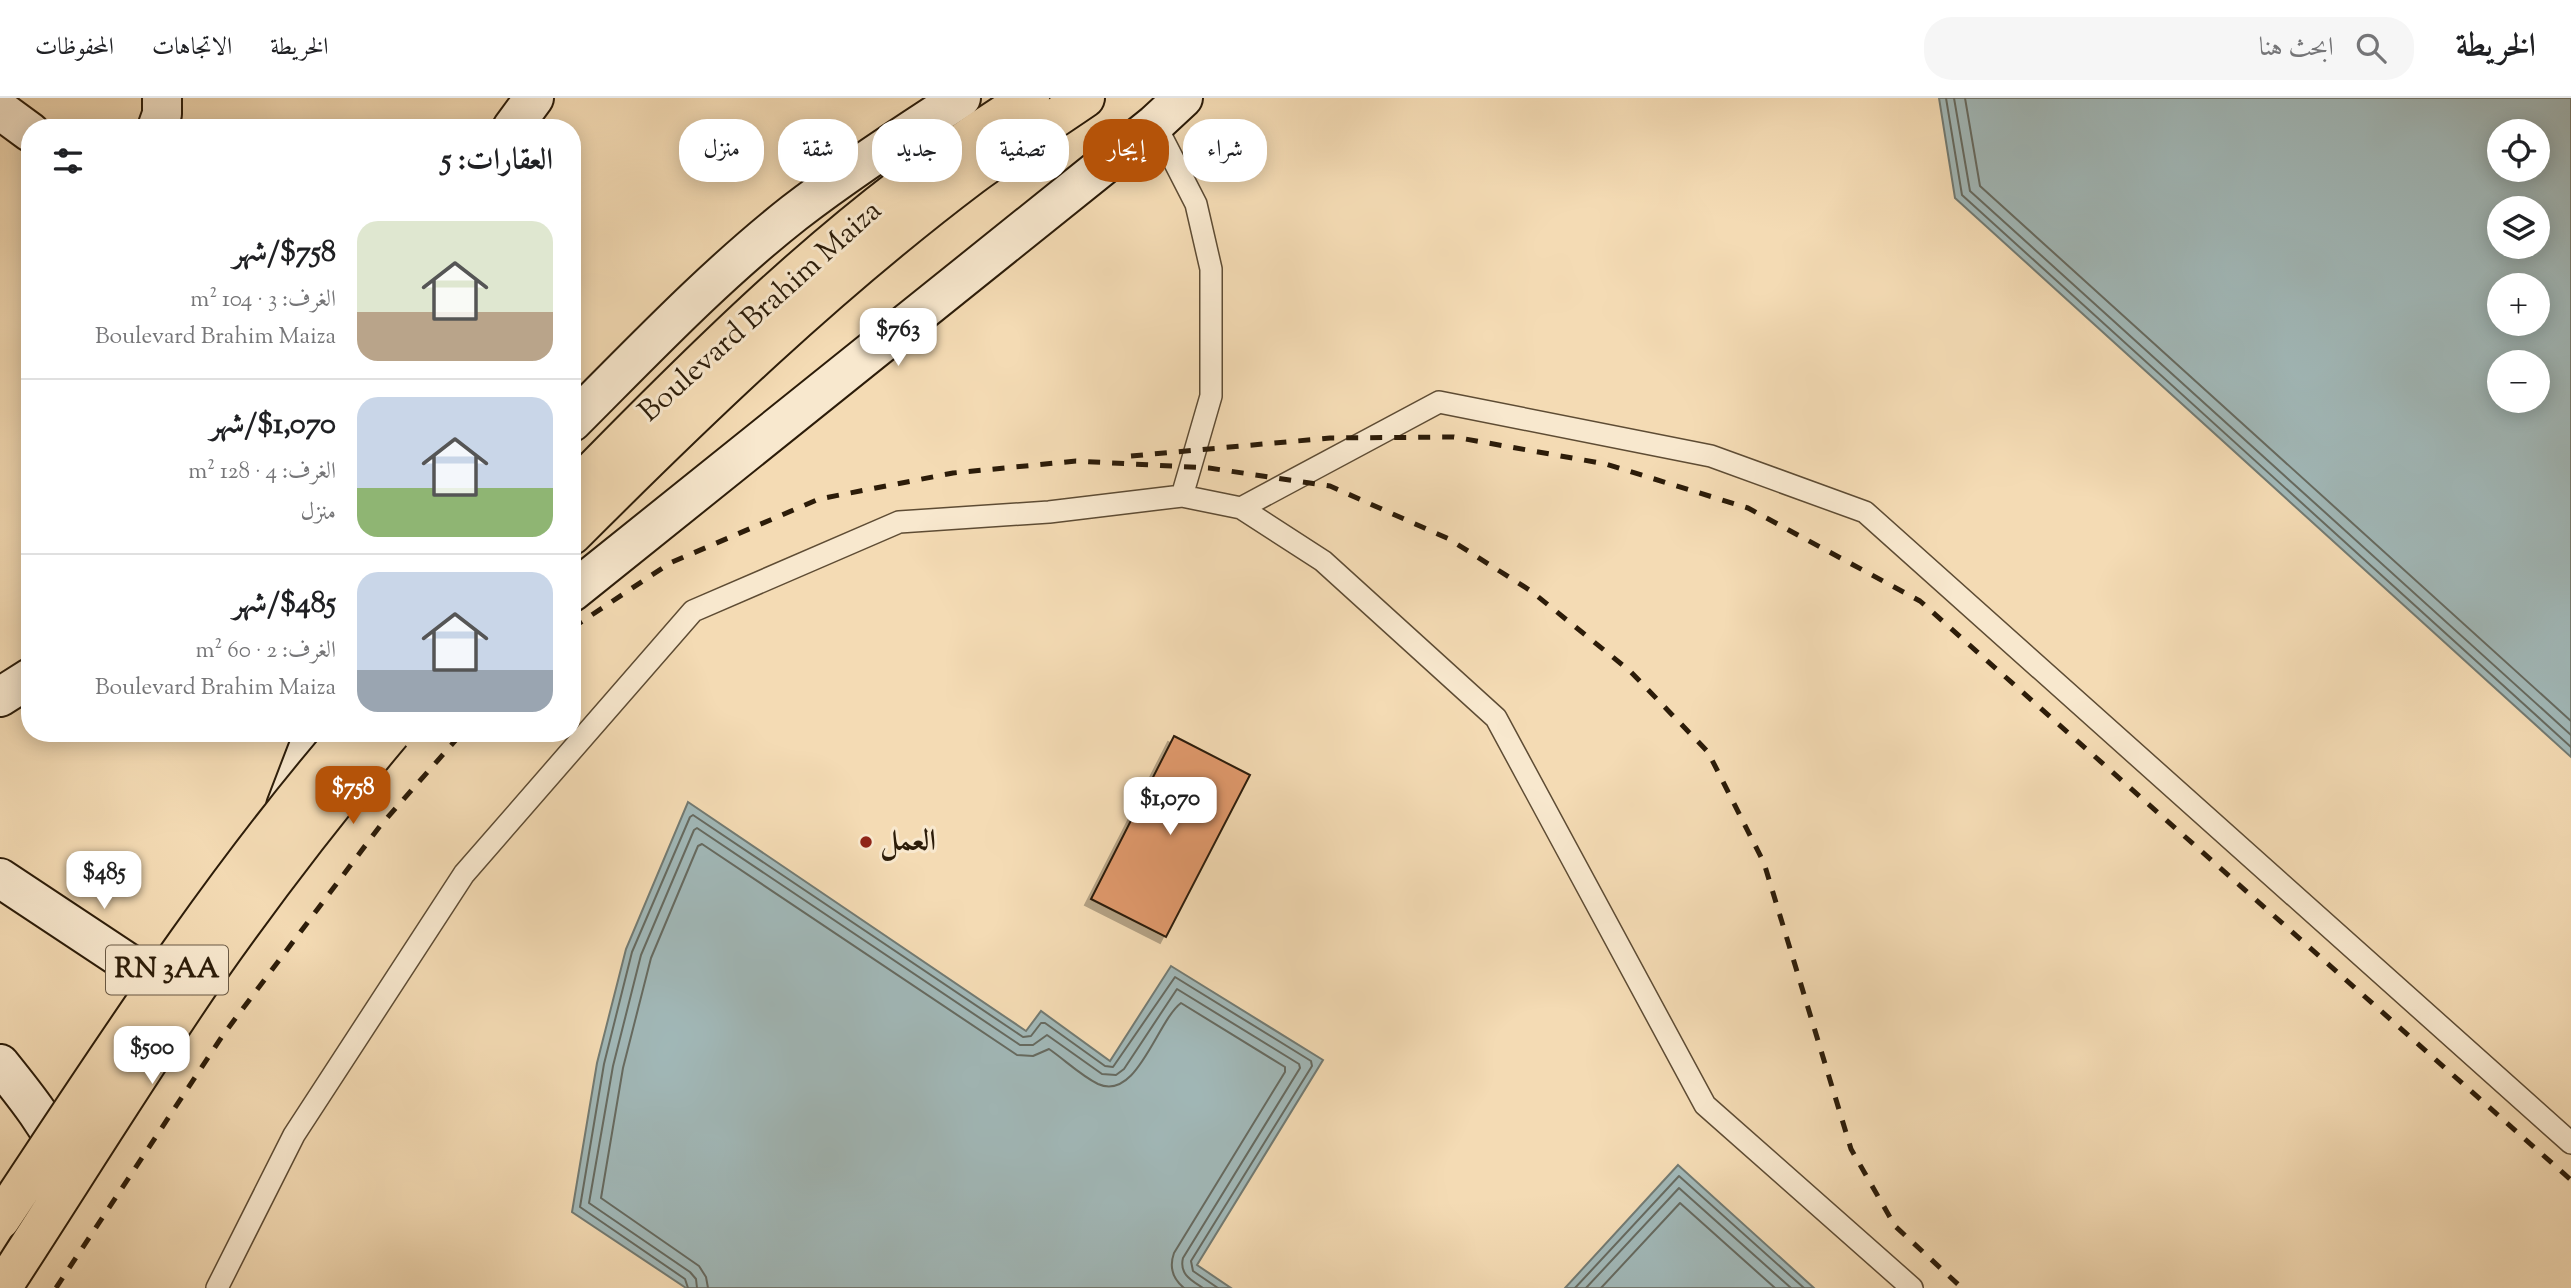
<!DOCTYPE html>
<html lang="ar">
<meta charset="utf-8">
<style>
body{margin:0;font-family:"Sorts Mill Goudy",Amiri,serif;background:#f6f6f6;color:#202124;direction:rtl;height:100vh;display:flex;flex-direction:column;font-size:26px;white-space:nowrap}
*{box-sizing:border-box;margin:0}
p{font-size:23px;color:#757577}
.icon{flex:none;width:38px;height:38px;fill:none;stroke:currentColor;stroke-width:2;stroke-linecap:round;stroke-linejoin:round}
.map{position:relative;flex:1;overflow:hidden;direction:ltr}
.drawer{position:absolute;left:21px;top:21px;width:560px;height:623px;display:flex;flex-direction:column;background:#fff;border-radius:28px;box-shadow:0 4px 18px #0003;direction:rtl}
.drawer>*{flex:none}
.banner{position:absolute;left:602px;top:21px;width:665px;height:63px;direction:rtl;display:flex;gap:14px}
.buttons{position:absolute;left:2487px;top:21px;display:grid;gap:14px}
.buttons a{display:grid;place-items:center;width:63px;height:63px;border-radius:50%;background:#fff;box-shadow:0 4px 18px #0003;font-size:35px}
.price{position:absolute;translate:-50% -60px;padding:0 16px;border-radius:14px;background:#fff;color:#222;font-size:23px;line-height:46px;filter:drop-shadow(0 2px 4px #0008)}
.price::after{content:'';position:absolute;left:50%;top:42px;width:21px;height:16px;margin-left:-10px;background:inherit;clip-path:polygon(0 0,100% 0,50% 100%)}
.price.selected{background:#b45309;color:#fff}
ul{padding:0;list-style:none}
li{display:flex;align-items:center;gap:21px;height:175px;padding:0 28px}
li+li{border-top:2px solid #e0e0e0}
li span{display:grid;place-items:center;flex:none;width:196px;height:140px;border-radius:21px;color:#555}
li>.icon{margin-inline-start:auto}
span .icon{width:84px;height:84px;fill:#fffc;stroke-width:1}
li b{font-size:30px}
h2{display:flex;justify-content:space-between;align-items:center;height:84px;padding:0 28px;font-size:30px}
.chip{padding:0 24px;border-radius:28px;background:#fff;box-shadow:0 4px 18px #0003;font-size:24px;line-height:63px}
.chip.selected{background:#b45309;color:#fff}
header{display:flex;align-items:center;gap:42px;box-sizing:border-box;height:98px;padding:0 35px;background:#fff;border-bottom:2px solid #e0e0e0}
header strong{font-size:33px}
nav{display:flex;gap:38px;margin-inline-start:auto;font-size:24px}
.search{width:490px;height:63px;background:#f6f6f6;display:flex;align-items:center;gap:18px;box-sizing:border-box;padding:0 24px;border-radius:28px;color:#757577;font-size:26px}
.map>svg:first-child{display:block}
.water{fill:#a1b8b8;stroke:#727a72;stroke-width:2;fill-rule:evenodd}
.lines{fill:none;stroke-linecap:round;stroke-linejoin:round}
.shore{stroke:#666a60;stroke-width:2}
.building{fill:#e0996c;stroke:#2c1c09;stroke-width:2;filter:url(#shadow)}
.service-casing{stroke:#5e4c34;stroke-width:24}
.secondary-casing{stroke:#2c1c09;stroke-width:42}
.primary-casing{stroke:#2c1c09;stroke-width:42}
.service{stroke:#f8e8ce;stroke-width:21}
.secondary{stroke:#f8e8ce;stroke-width:38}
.primary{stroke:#f4dbb4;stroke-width:38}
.rail{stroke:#2c1c09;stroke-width:5;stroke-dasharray:12 12;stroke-linecap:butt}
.primary-bridge-casing{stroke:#2c1c09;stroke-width:42;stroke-linecap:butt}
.primary-bridge{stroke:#f4dbb4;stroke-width:38}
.poi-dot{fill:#8f2418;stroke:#f8e8ce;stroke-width:2.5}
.labels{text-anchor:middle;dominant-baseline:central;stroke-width:6;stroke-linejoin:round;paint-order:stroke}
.shield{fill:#f8e8ce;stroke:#695944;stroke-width:2}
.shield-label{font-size:28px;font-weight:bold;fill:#2c1c09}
.street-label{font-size:30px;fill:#2c1c09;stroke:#f8e8ce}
.poi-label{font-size:30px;font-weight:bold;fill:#2c1c09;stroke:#f8e8ce;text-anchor:start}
</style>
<header>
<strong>الخريطة</strong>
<div class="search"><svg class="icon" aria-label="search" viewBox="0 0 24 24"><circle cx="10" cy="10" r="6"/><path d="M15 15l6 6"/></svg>ابحث هنا</div>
<nav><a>الخريطة</a><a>الاتجاهات</a><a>المحفوظات</a></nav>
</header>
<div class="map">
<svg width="2571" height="1190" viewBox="0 0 2571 1190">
<defs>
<filter id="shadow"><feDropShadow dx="-6" dy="6" stdDeviation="0" flood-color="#0004"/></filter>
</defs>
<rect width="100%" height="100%" fill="#f4dbb4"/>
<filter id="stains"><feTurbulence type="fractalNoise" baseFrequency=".00286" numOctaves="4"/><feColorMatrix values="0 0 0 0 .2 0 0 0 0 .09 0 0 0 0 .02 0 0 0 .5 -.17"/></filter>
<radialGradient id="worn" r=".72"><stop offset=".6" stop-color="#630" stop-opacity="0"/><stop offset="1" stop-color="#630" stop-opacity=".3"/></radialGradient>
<path class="water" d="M1939 0H2571V659L1955 100ZM2499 33H2538V72H2499ZM2499 110H2538V149H2499ZM2538 187V226H2499V187ZM2499 264H2538V303H2499Z
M688 704 1026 933 1041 913 1110 963 1171 868 1323 962 1197 1167 1231 1190H686L572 1114 597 965 626 851Z
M1678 1067 1814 1190H1565Z"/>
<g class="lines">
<path class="shore" d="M1946 0 1962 97 2571 649
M1954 0 1970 93 2571 637
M1965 0 1980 88 2571 623
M688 1190 685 1181 580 1109 604 966 632 854 690 719 693 717 1023 939 1031 938 1041 925H1045L1105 968 1113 969 1175 879 1311 963 1312 968 1191 1163 1193 1173 1218 1190
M697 1190 696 1181 690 1174 589 1105 613 968 641 857 694 732 697 730 1020 947H1033L1047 937 1102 976 1116 977 1124 971 1177 891 1299 966 1300 970 1183 1160C1179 1176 1191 1182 1203 1190
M708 1190 706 1179 699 1168 601 1100 623 970 651 860 698 748 702 746 1017 957 1033 958 1049 951C1065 962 1080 977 1098 986 1137 1004 1157 923 1181 905L1285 969V974L1174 1155C1169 1169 1173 1181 1184 1190
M1575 1190 1679 1078 1804 1190
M1586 1190 1679 1090 1791 1190
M1601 1190 1680 1105 1775 1190"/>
</g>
<path class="building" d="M1174 638 1250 677 1166 839 1091 801Z"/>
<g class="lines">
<defs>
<path id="service" d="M1155 26 1196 106 1211 171V298L1182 398
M1241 410 1439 304 1711 358 1865 414 2571 1045
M217 1190 294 1037 464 776 693 513 899 424 1049 414 1182 398 1241 410 1323 463 1496 620 1705 1007 1912 1190"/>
<path id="secondary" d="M0 12 30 34
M157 30 162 16V0
M512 30 534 0
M572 324C644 252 714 178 794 115 847 74 905 36 961 0
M572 494 1155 26 1183 0
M0 599 30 580
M286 708 314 635
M0 780 175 896
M0 966C25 997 51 1029 66 1066"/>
<path id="primary" d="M572 394C713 249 857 106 1030 0
M572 437C698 311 828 186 971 78 1008 51 1047 26 1085 0"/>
</defs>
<use href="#service" class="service-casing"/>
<use href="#secondary" class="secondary-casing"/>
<use href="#primary" class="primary-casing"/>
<use href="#service" class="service"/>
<use href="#secondary" class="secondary"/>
<use href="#primary" class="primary"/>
<path class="rail" d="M1131 358 1330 340 1454 339 1606 366 1748 410 1920 503 2571 1082
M572 530 670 465 819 401 953 375 1076 363 1209 370 1330 388 1449 441 1531 493 1630 573 1708 654 1764 765 1851 1051 1895 1128 1962 1190
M56 1190 223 937 380 728 462 635"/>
<defs>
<path id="primary-bridge" d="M0 1122C111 955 219 786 350 635
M2 1190C71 1084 138 975 210 870 267 789 327 711 391 635"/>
</defs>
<use href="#primary-bridge" class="primary-bridge-casing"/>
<use href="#primary-bridge" class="primary-bridge"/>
</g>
<circle class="poi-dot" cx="866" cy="744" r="7"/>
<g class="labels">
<rect class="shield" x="106" y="847.5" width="122" height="49" rx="5"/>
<g class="shield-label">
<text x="167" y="872">RN 3AA</text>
</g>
<g class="street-label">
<text transform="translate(761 214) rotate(-42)">Boulevard Brahim Maiza</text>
</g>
<g class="poi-label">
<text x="880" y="744">العمل</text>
</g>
</g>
<rect width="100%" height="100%" filter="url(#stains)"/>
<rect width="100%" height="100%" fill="url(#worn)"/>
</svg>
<div class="buttons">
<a><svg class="icon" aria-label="locate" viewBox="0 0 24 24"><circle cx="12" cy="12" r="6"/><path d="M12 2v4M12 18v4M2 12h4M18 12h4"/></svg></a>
<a><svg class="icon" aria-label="layers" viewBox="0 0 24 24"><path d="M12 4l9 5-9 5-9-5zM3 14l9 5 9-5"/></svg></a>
<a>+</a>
<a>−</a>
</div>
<b class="price" style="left:898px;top:270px">$763</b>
<b class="price selected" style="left:353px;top:728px">$758</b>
<b class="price" style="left:1170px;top:739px">$1,070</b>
<b class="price" style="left:104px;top:813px">$485</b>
<b class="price" style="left:152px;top:988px">$500</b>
<div class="banner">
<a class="chip">شراء</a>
<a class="chip selected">إيجار</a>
<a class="chip">تصفية</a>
<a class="chip">جديد</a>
<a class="chip">شقة</a>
<a class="chip">منزل</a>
</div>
<section class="drawer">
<h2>العقارات: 5<svg class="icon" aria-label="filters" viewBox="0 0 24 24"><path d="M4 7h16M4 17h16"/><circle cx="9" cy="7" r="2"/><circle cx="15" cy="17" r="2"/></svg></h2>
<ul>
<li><span style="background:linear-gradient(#dfe7d0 65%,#b9a48a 0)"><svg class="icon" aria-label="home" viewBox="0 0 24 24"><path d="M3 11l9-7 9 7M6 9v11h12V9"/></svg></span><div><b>$758/شهر</b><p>الغرف: 3 · 104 m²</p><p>Boulevard Brahim Maiza</p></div></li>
<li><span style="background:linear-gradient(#c9d6e8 65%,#8fb573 0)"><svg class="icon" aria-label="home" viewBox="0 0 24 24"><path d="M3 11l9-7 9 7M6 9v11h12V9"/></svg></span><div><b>$1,070/شهر</b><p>الغرف: 4 · 128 m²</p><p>منزل</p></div></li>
<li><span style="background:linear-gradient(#c9d6e8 70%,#9aa5b1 0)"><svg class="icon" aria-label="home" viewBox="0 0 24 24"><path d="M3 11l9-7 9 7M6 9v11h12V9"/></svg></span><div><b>$485/شهر</b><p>الغرف: 2 · 60 m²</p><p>Boulevard Brahim Maiza</p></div></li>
</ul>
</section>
</div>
